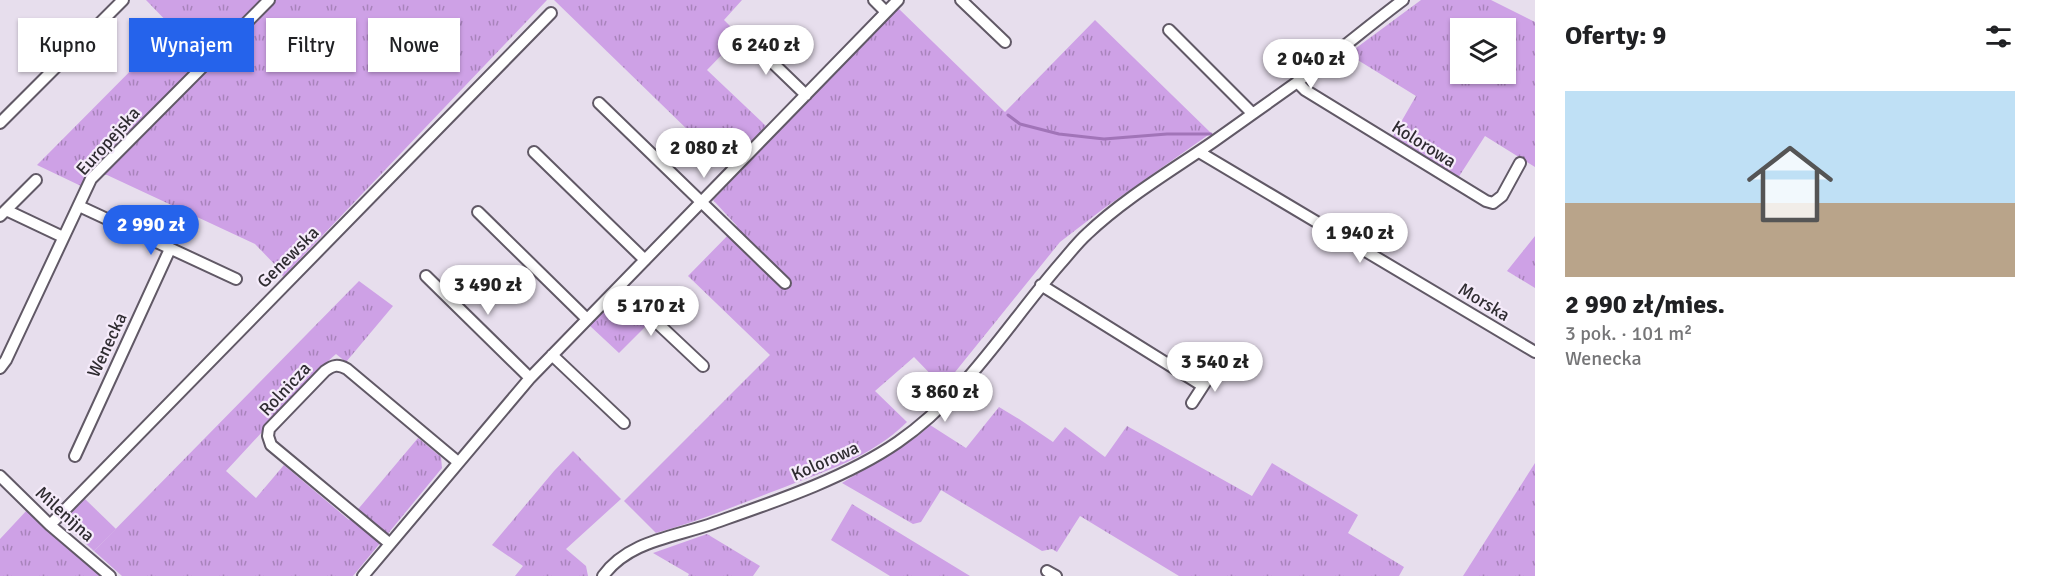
<!DOCTYPE html>
<html lang="pl">
<meta charset="utf-8">
<style>
body{margin:0;font-family:Signika,sans-serif;background:#f2f2f2;color:#202124;height:100vh;display:flex;flex-direction:column;font-size:22px;white-space:nowrap}
*{box-sizing:border-box;margin:0}
p{font-size:20px;color:#757577}
.icon{flex:none;width:33px;height:33px;fill:none;stroke:currentColor;stroke-width:2;stroke-linecap:round;stroke-linejoin:round}
.map{position:relative;flex:1;overflow:hidden}
.drawer{display:flex;flex-direction:column;background:#fff;width:510px}
.drawer>*{flex:none}
.guide{position:absolute;left:18px;top:18px;width:570px;height:54px;display:flex;gap:12px}
.tools{position:absolute;left:1450px;top:18px;display:grid;gap:12px}
.tools a{display:grid;place-items:center;width:66px;height:66px;border-radius:0px;background:#fff;box-shadow:0 2px 4px #0004;font-size:30px}
.price{position:absolute;translate:-50% -51px;padding:0 14px;border-radius:21px;background:#fff;color:#222;font-size:20px;line-height:39px;filter:drop-shadow(0 2px 3px #0008)}
.price::after{content:'';position:absolute;left:50%;top:36px;width:18px;height:14px;margin-left:-9px;background:inherit;clip-path:polygon(0 0,100% 0,50% 100%)}
.price.on{background:#2563eb;color:#fff}
ul{padding:0;list-style:none}
li{display:grid;align-content:center;gap:12px;height:318px;padding:0 30px}
li span{display:grid;place-items:center;height:186px;border-radius:0px;color:#555}
li>.icon{margin-inline-start:auto}
span .icon{width:108px;height:108px;fill:#fffc;stroke-width:1}
li b{font-size:26px}
h2{display:flex;justify-content:space-between;align-items:center;height:72px;padding:0 30px;font-size:26px}
.tag{padding:0 21px;border-radius:0px;background:#fff;box-shadow:0 2px 4px #0004;font-size:21px;line-height:54px}
.tag.on{background:#2563eb;color:#fff}
main{display:flex;flex:1;min-height:0}
.map>svg:first-child{display:block}
.grass{fill:url(#grass-tufts);fill-rule:evenodd}
.green{fill:#cea1e6}
.lines{fill:none;stroke-linecap:round;stroke-linejoin:round}
.stream{stroke:#a174b8;stroke-width:3}
.street-casing{stroke:#615966;stroke-width:14}
.street{stroke:#fff;stroke-width:10}
.labels{text-anchor:middle;dominant-baseline:central;stroke-width:4.5;stroke-linejoin:round;paint-order:stroke}
.street-label{font-size:18px;fill:#2f2c31;stroke:#f5ebfa}
</style>
<main>
<div class="map">
<svg width="1535" height="576" viewBox="0 0 1535 576">
<defs>
<pattern id="grass-tufts" width="24" height="20" patternUnits="userSpaceOnUse" patternTransform="scale(1.5)"><rect width="24" height="20" fill="#cea1e6"/><path d="M3 7l-1-3M5 7V3M7 7l1-3M15 17l-1-3M17 17v-4M19 17l1-3" fill="none" stroke="#a883bb"/></pattern>
</defs>
<rect width="100%" height="100%" fill="#e7deed"/>
<path class="grass" d="M146 0H547L283 277 281 271 255 244 107 175H86L81 186 37 165 173 28Z
M554 0H742L724 20 740 36 707 70 766 126 726 167Z
M1421 0H1491L1535 22V167L1485 136 1458 178 1393 136 1416 96 1348 54ZM1461 28H1506V74H1461Z
M898 8 1005 112 1095 20 1211 133 1103 209 1060 242 943 387 914 357 875 391 907 422C872 457 823 472 777 490 737 505 697 522 656 533L624 501 770 355 688 276 737 226 713 200Z
M1535 236V288L1507 271Z
M359 281 393 306 346 362 336 354 327 362 226 471 256 498 284 465 349 520 418 438 441 457 442 468 353 576H122L94 551Z
M620 294 650 322 619 353 589 325Z
M999 407 1019 419 1053 442 1065 427 1105 457 1127 426 1252 496 1272 463 1358 515 1348 533 1404 567 1399 576H1179L1080 516 1057 552 1052 549 1042 551 941 490 921 522 913 524 842 483 918 436 930 425 966 448Z
M573 451 621 499 566 549 586 566 588 576H515L523 566 492 545 554 471Z
M1535 463V576H1463Z
M852 504 970 576H890L831 540Z
M28 509 102 576H0V539Z
M707 534 760 566 753 576H688L689 574 653 553Z"/>
<path class="green" d="M85 499 116 529 94 551 62 522Z"/>
<g class="lines">
<path class="stream" d="M1008 115 1020 124 1059 134 1104 139 1167 134H1211"/>
<defs>
<path id="street" d="M874 0 886 12
M961 0 1005 42
M1169 30 1252 113
M746 37 806 95
M1297 82 1305 90 1486 201 1493 203 1502 196 1520 163
M599 103 785 283
M0 123 123 0
M534 152 645 260
M1199 152 1535 352
M79 206 236 279
M6 210 63 237
M478 212 587 319
M0 216 36 180
M426 276 530 378
M1041 285 1203 386
M619 287 703 366
M552 355 624 423
M0 368 6 360 91 179 269 0
M1192 403 1214 369
M75 456 170 249
M0 476 50 525 110 576
M50 525 551 13
M389 543 271 445 268 436 269 429 325 371C333 365 338 364 347 369L458 462
M1047 571 1056 576
M363 576 530 378 898 0
M603 576C629 540 676 537 714 523 774 502 846 478 898 442 965 396 1008 324 1060 264 1069 254 1077 243 1087 234 1125 198 1171 171 1213 142 1241 122 1268 103 1296 83 1332 57 1367 27 1403 0"/>
</defs>
<use href="#street" class="street-casing"/>
<use href="#street" class="street"/>
</g>
<g class="labels">
<g class="street-label">
<text transform="translate(108 141) rotate(-48)">Europejska</text>
<text transform="translate(1424 144) rotate(32)">Kolorowa</text>
<text transform="translate(288 257) rotate(-45)">Genewska</text>
<text transform="translate(1484 302) rotate(31)">Morska</text>
<text transform="translate(107 345) rotate(-65)">Wenecka</text>
<text transform="translate(285 389) rotate(-47)">Rolnicza</text>
<text transform="translate(825 461) rotate(-24)">Kolorowa</text>
<text transform="translate(65 514) rotate(42)">Milenijna</text>
</g>
</g>
</svg>
<div class="tools">
<a><svg class="icon" aria-label="layers" viewBox="0 0 24 24"><path d="M12 4l9 5-9 5-9-5zM3 14l9 5 9-5"/></svg></a>
</div>
<b class="price" style="left:766px;top:76px">6 240 zł</b>
<b class="price" style="left:1311px;top:90px">2 040 zł</b>
<b class="price" style="left:704px;top:179px">2 080 zł</b>
<b class="price on" style="left:151px;top:256px">2 990 zł</b>
<b class="price" style="left:1360px;top:264px">1 940 zł</b>
<b class="price" style="left:488px;top:316px">3 490 zł</b>
<b class="price" style="left:651px;top:337px">5 170 zł</b>
<b class="price" style="left:1215px;top:393px">3 540 zł</b>
<b class="price" style="left:945px;top:423px">3 860 zł</b>
<div class="guide">
<a class="tag">Kupno</a>
<a class="tag on">Wynajem</a>
<a class="tag">Filtry</a>
<a class="tag">Nowe</a>
</div>
</div>
<section class="drawer">
<h2>Oferty: 9<svg class="icon" aria-label="filters" viewBox="0 0 24 24"><path d="M4 7h16M4 17h16"/><circle cx="9" cy="7" r="2"/><circle cx="15" cy="17" r="2"/></svg></h2>
<ul>
<li><span style="background:linear-gradient(#bfe0f5 60%,#b9a48a 0)"><svg class="icon" aria-label="home" viewBox="0 0 24 24"><path d="M3 11l9-7 9 7M6 9v11h12V9"/></svg></span><div><b>2 990 zł/mies.</b><p>3 pok. · 101 m²</p><p>Wenecka</p></div></li>
</ul>
</section>
</main>
